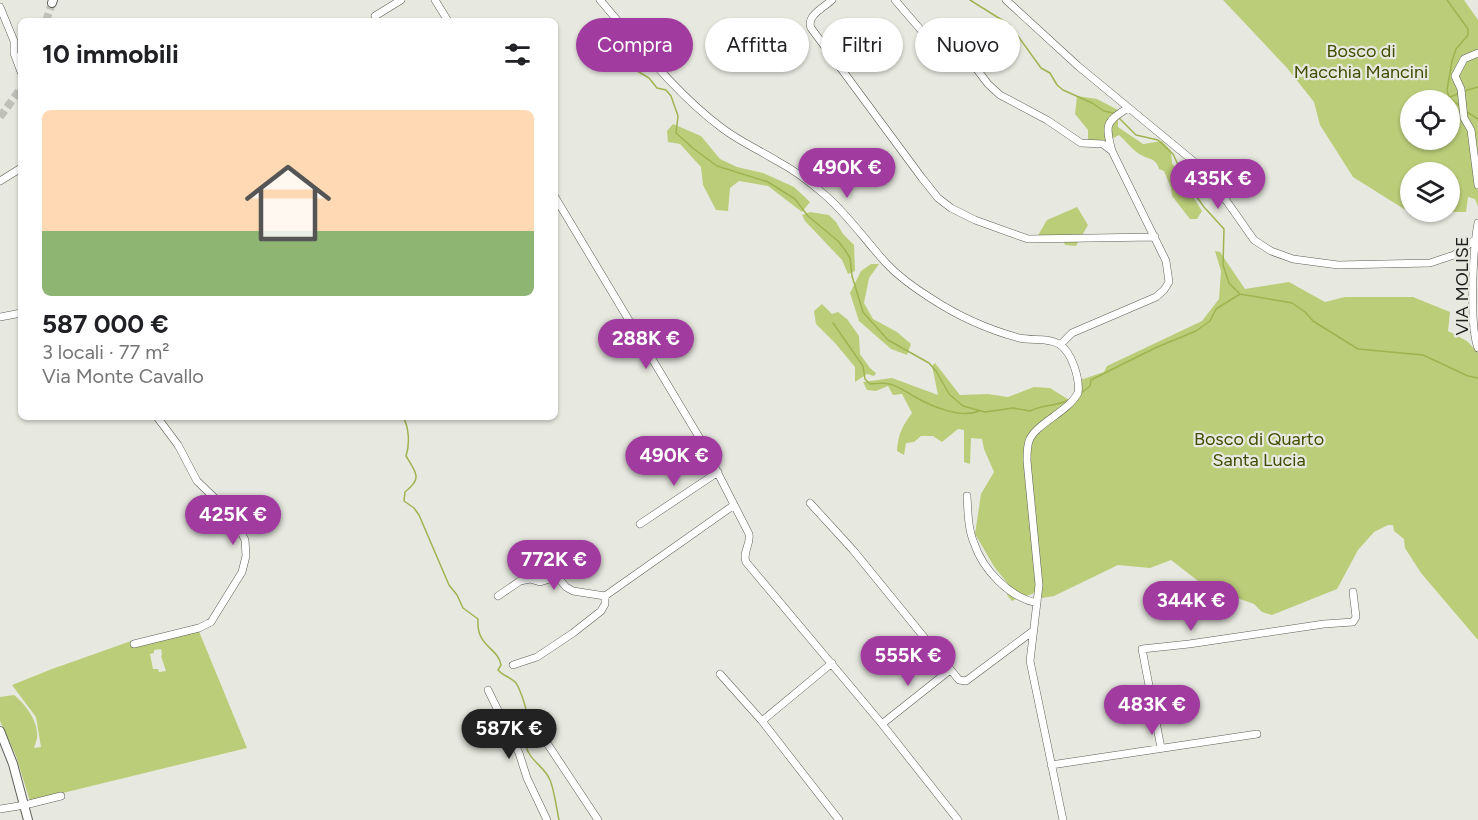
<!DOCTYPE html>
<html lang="it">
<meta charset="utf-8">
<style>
body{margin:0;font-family:Figtree,sans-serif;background:#f2f2f2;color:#202124;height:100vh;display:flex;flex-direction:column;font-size:22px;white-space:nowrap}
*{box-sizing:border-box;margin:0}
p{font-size:20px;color:#757577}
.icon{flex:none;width:33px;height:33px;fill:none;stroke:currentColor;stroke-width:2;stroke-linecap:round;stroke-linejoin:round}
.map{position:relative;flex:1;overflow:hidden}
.drawer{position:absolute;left:18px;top:18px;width:540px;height:402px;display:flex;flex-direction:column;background:#fff;border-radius:9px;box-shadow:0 2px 4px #0004}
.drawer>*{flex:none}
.banner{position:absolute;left:576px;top:18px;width:570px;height:54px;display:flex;gap:12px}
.controls{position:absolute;left:1400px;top:90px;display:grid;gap:12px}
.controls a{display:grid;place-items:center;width:60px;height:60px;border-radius:50%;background:#fff;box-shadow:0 2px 4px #0004;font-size:30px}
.price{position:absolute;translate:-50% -51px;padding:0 14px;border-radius:21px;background:#a23b9f;color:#fff;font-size:20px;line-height:39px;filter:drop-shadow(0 2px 3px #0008)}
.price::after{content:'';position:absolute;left:50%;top:36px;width:18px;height:14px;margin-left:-9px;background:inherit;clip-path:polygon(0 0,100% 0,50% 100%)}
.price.active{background:#222;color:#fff}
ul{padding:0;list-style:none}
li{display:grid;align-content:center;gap:12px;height:318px;padding:0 24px}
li+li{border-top:2px solid #e0e0e0}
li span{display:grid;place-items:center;height:186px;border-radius:9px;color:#555}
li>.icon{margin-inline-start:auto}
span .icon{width:108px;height:108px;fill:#fffc;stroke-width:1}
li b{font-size:26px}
h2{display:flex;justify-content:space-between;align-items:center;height:72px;padding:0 24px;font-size:26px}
.tag{padding:0 21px;border-radius:27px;background:#fff;box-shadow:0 2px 4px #0004;font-size:21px;line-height:54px}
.tag.active{background:#a23b9f;color:#fff}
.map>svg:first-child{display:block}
.green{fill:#bbcd79;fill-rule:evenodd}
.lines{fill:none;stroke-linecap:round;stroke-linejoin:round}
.stream{stroke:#9fb350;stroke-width:1.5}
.major-tunnel{stroke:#bfc1b9;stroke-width:8;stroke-dasharray:8 4;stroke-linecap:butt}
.minor-casing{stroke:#5d5f58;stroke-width:8}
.major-casing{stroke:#5d5f58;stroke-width:10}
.minor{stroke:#fff;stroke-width:7}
.major{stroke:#fff;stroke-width:8}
.labels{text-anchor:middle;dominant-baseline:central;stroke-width:4.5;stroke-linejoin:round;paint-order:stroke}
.park-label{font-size:18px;fill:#414c00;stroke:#e7e9e0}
.street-label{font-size:18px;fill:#1f201d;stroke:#e7e9e0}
</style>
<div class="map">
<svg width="1478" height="820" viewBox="0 0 1478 820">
<rect width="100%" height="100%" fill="#e7e9e0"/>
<path class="green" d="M1223 0H1464L1478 20V207L1475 199 1468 197 1466 212H1423H1449V172H1410V210L1404 209 1353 177 1320 125 1314 102 1287 68ZM1410 100H1449V140H1410Z
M1077 96 1097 99 1118 110V127L1143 144 1162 141 1171 151 1172 163 1202 211 1197 219H1190L1172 196 1171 188 1164 171 1159 169C1156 158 1150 160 1141 155 1133 151 1126 141 1119 135L1110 140H1088V130L1075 114Z
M673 124 701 136 720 159 737 167 763 173 794 187 810 202 802 212 768 186 739 181 730 188 728 211 716 210 703 185 701 167 680 144 668 142 667 131Z
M1077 207 1088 225 1076 246 1065 245 1062 237H1037L1047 220Z
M810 212 829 215 836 222 843 234 854 245 855 271 848 274 842 260 805 221 802 215Z
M1215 251 1220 252 1245 289 1289 282 1325 302 1345 297H1413L1450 312 1448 331 1467 341 1478 353V640L1421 573 1405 548 1404 539 1394 531 1393 525H1388L1374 532 1358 550 1337 589 1272 615 1262 612 1254 604 1234 597 1215 594 1171 560 1150 568 1118 565 1054 596 1042 598 1037 591C1029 597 1021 596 1012 601L1007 595 1009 585 995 568 975 534 981 494 994 472 984 449 982 439 971 438 970 464 964 462V430L958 429 942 442 933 436H921L914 442 906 443 904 455 897 451C898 435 902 426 912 413L902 394 893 395 888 386 876 391 867 390 863 382 892 378 938 395 932 366 935 363 960 395 988 394 1008 397 1034 387 1050 388 1074 403 1080 380 1104 372 1107 366 1202 321 1219 299 1221 271Z
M871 264H879L869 278 864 303 873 319 897 332 911 344 907 355 891 349 859 321 850 293 861 271Z
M822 304 832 314 838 312 847 319 859 336 860 354 870 368 876 373 874 376 867 374 855 382V367L835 343 816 324 814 311Z
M198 629 247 748 30 801 16 756 0 721V697L14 695C26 705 39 722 37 738 36 742 35 745 34 748L41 747 36 717 12 685 52 669 134 640 141 643ZM161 649 162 655 161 656 166 671 159 672 158 669H153L150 654 154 653V650Z"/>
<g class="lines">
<path class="stream" d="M970 0 1010 25 1041 68 1050 73 1057 85 1063 90 1092 103 1104 111 1113 113
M1447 0 1468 29V35L1456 49 1452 61 1447 90 1449 97 1461 107
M589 34 609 54 649 78 657 88 666 90 671 96 678 116 676 133 694 149 717 166 768 182 795 199 808 216 838 241 845 250 850 258 852 276 863 312 870 320 888 340 929 363 936 371 949 394 963 406 985 412 1013 408 1030 411C1043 404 1056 407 1068 400
M1464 91 1478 87
M1450 97 1460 93
M1467 112 1478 119
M1119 118 1136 135 1158 140 1173 154 1186 182 1204 207 1224 229 1223 265 1229 283 1240 294 1292 303 1305 312 1313 321 1358 349 1423 355 1468 376 1478 378
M833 323 863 366 865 379 870 384C876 384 883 382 889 384 899 386 906 392 915 397 931 406 961 419 979 411
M1080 394 1090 386 1091 380 1155 348 1196 331 1210 321 1216 309 1240 294
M403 417C409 427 410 444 406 456 416 473 423 478 405 492L404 501 414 508 419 515 449 585 457 595 463 608 478 619C476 647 498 647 501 665L498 670C503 676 511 677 516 683 519 687 520 692 522 696 525 705 528 713 526 723 525 731 523 737 526 746 529 760 545 767 550 780 554 789 557 811 559 820"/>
<path class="major-tunnel" d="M46 21 52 3
M0 117 21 88"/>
<defs>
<path id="minor" d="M435 0 448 21
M600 0C638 44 675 93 722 128 739 141 759 150 777 161 794 170 810 182 825 195 848 215 865 240 886 263 899 277 916 289 932 299 958 316 990 330 1019 338 1032 341 1048 337 1059 344 1072 352 1080 379 1078 393 1068 412 1035 424 1029 441 1027 447 1027 455 1027 461L1039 585 1030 661 1063 820
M832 0C823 8 806 16 811 28L922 178 938 198 951 208 975 220 1028 239 1155 237
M895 0 927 37 955 46 963 51 988 84 1000 95 1047 120 1081 143 1103 144 1112 151
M1006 0 1078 66 1198 165 1209 176 1254 240 1271 251 1293 259 1338 265 1430 263 1454 255 1476 239
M0 7 14 41V53L21 72
M375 16 401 0
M1478 53 1464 59 1455 76 1461 89 1464 118 1471 130 1478 185
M0 181 21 168
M555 197 702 442 749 534C751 545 742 552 746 562L882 724 958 820
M1478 223C1473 249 1469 325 1478 348
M0 317 21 313
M1060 345 1072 333 1156 297 1164 290 1169 282 1166 261 1112 151C1105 125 1105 122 1128 108
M967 496C968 512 968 529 974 543 983 570 1009 597 1037 603
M810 503 853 550 959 680 966 681 1033 631
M640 524 718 472
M498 596 520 581 530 579 540 582 553 578 560 580 566 587 573 591 605 596
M134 644 199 628 211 622 242 572 246 556 245 540 237 524 227 510 197 481 178 445 157 417
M513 665 537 657 573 633 601 611 605 604V596L734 505
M720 674 762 721 839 820
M488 690 519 753 527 778 547 820
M762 721 832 663
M882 724 950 670
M537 728 598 820
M1161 748 1142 649 1189 644 1324 624 1353 622 1356 617 1353 592
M1051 765 1257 734
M29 804 61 796
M0 809 19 806"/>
<path id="major" d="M52 3 53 0
M0 731 13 764 28 820"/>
</defs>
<use href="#minor" class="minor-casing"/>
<use href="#major" class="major-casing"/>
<use href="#minor" class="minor"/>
<use href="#major" class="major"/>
</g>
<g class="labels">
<g class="park-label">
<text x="1361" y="51">Bosco di<tspan x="1361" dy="21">Macchia Mancini</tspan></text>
<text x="1259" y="439">Bosco di Quarto<tspan x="1259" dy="21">Santa Lucia</tspan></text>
</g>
<g class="street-label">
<text transform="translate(1462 286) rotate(-90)">VIA MOLISE</text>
</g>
</g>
</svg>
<div class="controls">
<a><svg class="icon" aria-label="locate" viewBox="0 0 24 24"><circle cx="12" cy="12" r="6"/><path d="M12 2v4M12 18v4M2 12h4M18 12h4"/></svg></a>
<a><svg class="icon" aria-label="layers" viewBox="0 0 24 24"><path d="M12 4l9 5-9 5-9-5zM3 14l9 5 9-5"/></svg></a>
</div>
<b class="price" style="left:847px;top:199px">490K €</b>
<b class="price" style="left:1218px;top:210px">435K €</b>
<b class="price" style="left:646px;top:370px">288K €</b>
<b class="price" style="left:674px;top:487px">490K €</b>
<b class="price" style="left:233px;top:546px">425K €</b>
<b class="price" style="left:554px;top:591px">772K €</b>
<b class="price" style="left:1191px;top:632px">344K €</b>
<b class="price" style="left:908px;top:687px">555K €</b>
<b class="price" style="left:1152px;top:736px">483K €</b>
<b class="price active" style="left:509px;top:760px">587K €</b>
<div class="banner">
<a class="tag active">Compra</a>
<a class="tag">Affitta</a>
<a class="tag">Filtri</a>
<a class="tag">Nuovo</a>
</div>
<section class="drawer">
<h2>10 immobili<svg class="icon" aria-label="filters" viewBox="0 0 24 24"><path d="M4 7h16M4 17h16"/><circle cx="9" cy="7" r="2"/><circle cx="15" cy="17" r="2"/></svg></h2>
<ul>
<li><span style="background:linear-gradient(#ffd9b3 65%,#8fb573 0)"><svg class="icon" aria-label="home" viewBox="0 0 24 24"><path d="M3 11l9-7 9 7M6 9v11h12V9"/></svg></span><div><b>587 000 €</b><p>3 locali · 77 m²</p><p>Via Monte Cavallo</p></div></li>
</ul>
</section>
</div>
